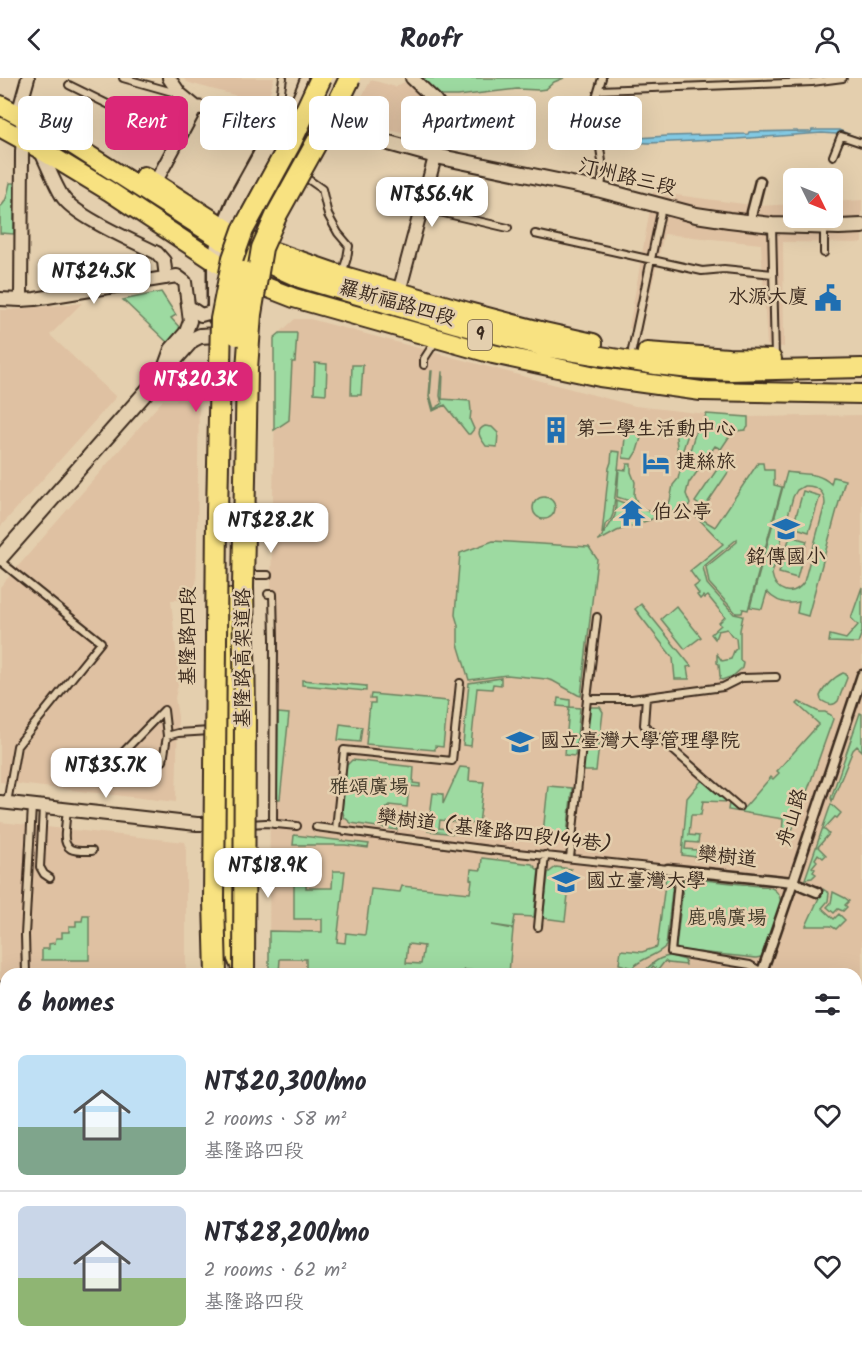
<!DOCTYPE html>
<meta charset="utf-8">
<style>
body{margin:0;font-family:Kalam,"LXGW WenKai TC",sans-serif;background:#f7f7f7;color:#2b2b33;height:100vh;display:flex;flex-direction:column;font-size:22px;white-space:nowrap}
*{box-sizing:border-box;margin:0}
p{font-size:20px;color:#7c7c81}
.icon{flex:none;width:33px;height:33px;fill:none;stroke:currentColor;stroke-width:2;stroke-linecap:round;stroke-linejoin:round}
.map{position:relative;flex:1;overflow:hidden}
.sheet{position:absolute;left:0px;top:890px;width:862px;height:386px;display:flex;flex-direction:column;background:#fff;border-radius:18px 18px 0 0;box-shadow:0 6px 24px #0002}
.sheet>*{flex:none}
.banner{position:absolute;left:18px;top:18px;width:826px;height:54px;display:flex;gap:12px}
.needle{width:39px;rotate:133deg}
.buttons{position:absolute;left:783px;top:90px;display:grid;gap:12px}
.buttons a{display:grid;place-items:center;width:60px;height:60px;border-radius:9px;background:#fff;box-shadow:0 6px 24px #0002;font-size:30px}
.price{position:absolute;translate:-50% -51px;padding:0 14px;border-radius:12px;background:#fff;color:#222;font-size:20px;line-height:39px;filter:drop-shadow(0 2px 3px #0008)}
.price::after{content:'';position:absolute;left:50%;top:36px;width:18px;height:14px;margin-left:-9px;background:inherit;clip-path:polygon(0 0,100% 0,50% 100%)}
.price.active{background:#db2777;color:#fff}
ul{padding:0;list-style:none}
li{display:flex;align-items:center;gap:18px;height:150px;padding:0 18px}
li+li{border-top:2px solid #e1e1e2}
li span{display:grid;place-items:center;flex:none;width:168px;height:120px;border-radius:9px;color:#555}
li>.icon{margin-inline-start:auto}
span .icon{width:72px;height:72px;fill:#fffc;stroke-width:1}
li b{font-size:26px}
h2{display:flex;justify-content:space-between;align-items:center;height:72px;padding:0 18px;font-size:26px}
.chip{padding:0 21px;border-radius:9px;background:#fff;box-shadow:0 6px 24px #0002;font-size:21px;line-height:54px}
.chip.active{background:#db2777;color:#fff}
header{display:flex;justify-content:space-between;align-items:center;height:78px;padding:0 18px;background:#fff;font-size:27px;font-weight:600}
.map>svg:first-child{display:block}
.built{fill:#dfc1a2}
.green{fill:#9ddaa1;stroke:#6c8260;stroke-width:1.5;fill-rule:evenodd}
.water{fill:#82c9e3;stroke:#668994;stroke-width:1.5}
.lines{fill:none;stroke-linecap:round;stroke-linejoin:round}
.stream{stroke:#668994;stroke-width:4}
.service-casing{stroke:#3b2a1e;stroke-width:10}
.pedestrian-casing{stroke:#3b2a1e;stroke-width:13}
.minor-casing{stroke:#3b2a1e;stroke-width:16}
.tertiary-casing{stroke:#3b2a1e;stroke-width:18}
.secondary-casing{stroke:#3b2a1e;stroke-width:21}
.primary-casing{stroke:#3b2a1e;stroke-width:22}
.trunk-casing{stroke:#3b2a1e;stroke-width:24}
.service{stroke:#e4cfae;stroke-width:6}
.pedestrian{stroke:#e4cfae;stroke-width:8}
.minor{stroke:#e4cfae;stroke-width:12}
.tertiary{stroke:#e4cfae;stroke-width:14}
.secondary{stroke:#e4cfae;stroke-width:16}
.primary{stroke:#f8e281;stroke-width:18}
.trunk{stroke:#f8e281;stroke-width:20}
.trunk-bridge-casing{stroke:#3b2a1e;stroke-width:24;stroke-linecap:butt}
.trunk-bridge{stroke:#f8e281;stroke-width:20}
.labels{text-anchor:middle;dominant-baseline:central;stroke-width:5;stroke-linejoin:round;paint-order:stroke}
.shield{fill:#e4cfae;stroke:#6e5c49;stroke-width:1.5}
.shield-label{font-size:18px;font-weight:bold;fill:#3b2a1e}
.street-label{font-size:20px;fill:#3b2a1e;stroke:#e4cfae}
.poi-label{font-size:20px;fill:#3b2a1e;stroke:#e4cfae;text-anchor:start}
.park-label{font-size:20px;fill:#453c2b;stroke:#e4cfae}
</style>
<header><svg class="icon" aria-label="back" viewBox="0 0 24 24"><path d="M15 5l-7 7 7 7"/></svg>Roofr<svg class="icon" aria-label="person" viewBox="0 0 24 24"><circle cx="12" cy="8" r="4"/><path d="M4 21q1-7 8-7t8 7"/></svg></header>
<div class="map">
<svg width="862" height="1274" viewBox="0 0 862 1274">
<rect width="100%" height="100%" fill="#e4cfae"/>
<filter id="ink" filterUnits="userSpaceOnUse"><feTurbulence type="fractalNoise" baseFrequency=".0167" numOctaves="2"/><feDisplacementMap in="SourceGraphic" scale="12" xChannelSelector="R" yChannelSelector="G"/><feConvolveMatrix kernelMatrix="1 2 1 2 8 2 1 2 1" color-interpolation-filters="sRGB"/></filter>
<g filter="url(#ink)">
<path class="built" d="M183 0H274L267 25 245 20 193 6 187 4Z
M371 2 396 9 404 4 434 29 439 42 434 63 349 42Z
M653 114 759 128 793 126 794 140H832L833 124 862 122V165L783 164 784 269 767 267 761 166 664 156 641 253 629 250Z
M82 225 50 257 116 319 0 449V232H7Z
M295 241H310L635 328 706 336 748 339 862 337V1274H269V1269H856V896H269L271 508 275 331 274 260Z
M163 322H199L196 522H171L179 602 175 620 178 639 176 724 0 704V509Z
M0 744 185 764 186 768V895L6 896V1269H194V1274H0Z"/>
<path class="green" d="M418 0H564L554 4 546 11 539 12 517 11 458 18H440Z
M10 105H14V156L0 155V129C7 124 8 113 10 105Z
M161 214 176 237 171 240 180 250 168 265 123 222Z
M280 255H297L295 284H292L289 342 274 352V260Z
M315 285 327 286 326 316 314 315Z
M352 287H363L361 317H351Z
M431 293H432L430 317 434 331 442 326 440 318 442 294H443L442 321 470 323 471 333 470 342 474 351 470 356H468L445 327 433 333 429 318Z
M706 336 748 339V349L745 352 736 353 731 356 721 371 715 368 690 404H689L686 416 690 426 687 429 617 453 599 463V462C603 457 613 443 615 437 616 432 616 427 616 422L627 426 630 438 633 439 636 435 630 423 617 419 619 391 626 392 627 386H631V394L635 404 634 417 638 427 644 432 651 434 659 433 665 429 670 423 673 407 678 401 680 393 675 352 689 353 680 381 687 383 697 349 702 351Z
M485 348 492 349 498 355 497 369 486 368C481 361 474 353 485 348Z
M626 349 644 350 637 373 632 381 623 380Z
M612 373 620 374 613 436 611 441 605 447 604 453 602 456 609 390 611 384Z
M722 384 731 390 704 430 695 424Z
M758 385H763L764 392H774V407L782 409 748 532 743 531 742 535H736L709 505 706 489 737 464V461L703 489 707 506 734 536 743 538 740 552V582L743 584 742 590 733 598 722 602 720 601 721 598H720L719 586 717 585V576L722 583 731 581 734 573 737 570 736 560 732 558 727 551 718 553 715 561 711 556 721 547 719 545 725 539 708 518 705 520 703 518 700 521 697 517 699 516 694 509 699 505 690 493 723 466 695 437 715 449Z
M787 394C803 397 817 393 831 406L833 399 845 402 808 538 797 535 799 524C786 527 776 524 767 514L762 531 750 529ZM804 408C816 407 825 413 825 426L804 504C793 520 775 514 772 496L793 419 797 412Z
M803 413 820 418 809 454 793 449Z
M533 430a11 11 0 1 1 22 0a11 11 0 1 1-22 0Z
M790 458 807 463 797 500 779 495Z
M493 463 589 469 597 481 581 618 578 617 553 603 546 601 507 597 469 602 458 566V547L455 537 460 475Z
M862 509V554L858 565 829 564 830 557 846 561 858 547 851 540Z
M641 526 691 588 687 589 689 601H675L673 580 635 531Z
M676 528 701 559 685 571 661 541Z
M843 595 846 596 847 600 838 623C833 629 827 626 821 622L820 618C824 609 834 599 843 595Z
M501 600V607L493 606 492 611 477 610 471 668 463 667 469 605Z
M302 602 366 608V613L302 607Z
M371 616 448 623 443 669 435 668V672L366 666 370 625H375V621H370Z
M558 620 570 622V629L580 630 575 678 565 677 569 629 557 628Z
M799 624 819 634H825L831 637 833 641 807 714 804 724 797 739 790 758 782 757 783 741 728 732 729 725 738 732 745 729 771 699 773 701 779 695 777 693 819 646 797 626Z
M591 629H600L603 634 596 693H585L583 691 589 631Z
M278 635 289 636 280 721H277Z
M860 635 862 636V673L857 668 853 672 832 723 831 720Z
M340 646 362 649 360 664 338 662Z
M352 682 414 689 413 705 420 706V709L409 708 407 729 389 727V730H385L384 742 398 744 397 752 351 745 344 739 342 730 347 687Z
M460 689 470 690 469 703 484 704 479 746 463 745V741H458L457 744 440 742 439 750 456 752V756L428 753 433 715 443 716V726Z
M702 702 728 724 703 723 701 737H691L689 757 699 758 698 765 686 764 685 771 697 772 696 779 682 777 687 720Z
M548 708 572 710 567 757 543 755Z
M831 726 841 735 837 740 835 739 824 751 829 756 818 769 826 777 823 780 818 776 815 781 817 783 812 789 815 791 813 794 816 796 812 800 805 801Z
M294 757 369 766 368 770 345 767H293Z
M482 780 532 786 537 791H539L534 839 515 838 513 850 492 847 513 851 509 895 464 892 463 895H466H306V881H280L279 895 269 896V853L322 854V841H294V806H298V799H287V793H306V810H332L333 793H345L337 864 345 865 346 855 365 857 371 811 400 814 402 808 470 815 472 802 470 801 471 791 481 792ZM408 866 424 868 421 886 406 885Z
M556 789 571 791 565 843 543 840 548 795Z
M666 798H668L673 804 666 868C657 878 641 880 632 890L619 886 621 872 642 874 657 869Z
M686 800 768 809C777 811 780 817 781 826L763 877 761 879 756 880 678 872 676 869 684 801Z
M823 811 829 815 828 823 822 830 834 841 839 836 845 842 836 851 831 848H806Z
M833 814 845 820 849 823 845 827 847 829 843 833 838 831 834 835 827 829 831 825Z
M83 837H89V882H42V871H49V866L55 865 56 860H62V854H69V848H76V843H82Z
M671 878 685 882 686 887 668 885 665 883 658 892 653 888 648 895 645 893C653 884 660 879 671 878Z
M0 913H6V1014H0Z
M857 1265 862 1272V1274H808L812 1269 815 1272 817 1269H856Z
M44 1269H101V1274H44Z
M351 1269H403L404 1274H351Z
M564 1269H616L614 1274H563Z
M638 1269H718L721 1272 724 1269 729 1274H638Z"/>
<path class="water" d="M812 52H839L853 58 862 61V64L836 56 822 55 737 61 649 65 630 64 608 66 609 62 667 58 748 56 749 54 797 53 798 54H811Z"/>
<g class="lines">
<path class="stream" d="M564 1274V1269"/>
<defs>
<path id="service" d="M123 0 176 15
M283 0 278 33 281 42C293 30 298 16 304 0
M69 7 152 48 177 62
M599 12 812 4 843 0
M833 78 841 58 862 65
M302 97 322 111 328 137 338 155 349 168 347 180 342 196
M601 111 603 91 594 27 602 0
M422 130 508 150
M772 147 775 280
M824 149V175
M535 156 702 193 724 191 773 196
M632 272 662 129
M424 287V281L437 261
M0 483 101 564 17 668 7 725
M253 497H268
M268 516H273L274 561 273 746
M646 619 644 647 739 729
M587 621H632L723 609 741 600 776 599
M167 658 163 683 142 695 105 693 164 632 167 658 178 655 210 653
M43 729 40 789 44 796 50 800
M249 746 266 745 297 748
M316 749 490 772 668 791
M65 751 67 731
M336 751 344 672 452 683 460 605
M65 754C63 775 76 773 92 773
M570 780 587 621 597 539
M679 792 671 874 750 887 762 894
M538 849 545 777
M26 896 25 857 32 728
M0 907 6 906
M0 1020H6
M856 1203 862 1208
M0 1206H6
M856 1237 862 1242
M446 1269 490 1274
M27 1274V1269
M349 1274V1269
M407 1274 408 1269
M783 1274 787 1269"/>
<path id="pedestrian" d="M751 145 752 134 760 103
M668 791 793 804 817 814
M762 894 793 804 862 597"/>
<path id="minor" d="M169 0 180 16 196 29 281 42
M40 72C47 86 54 105 62 118 74 138 135 164 157 175L164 183 166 200
M155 105 196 29
M399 214 443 49 442 32 435 22 412 0
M0 221 21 222 35 221 177 198 185 204 190 243 186 254 171 271 163 293
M21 222 22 73 23 61 21 25 28 0
M189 229 201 237 212 234 216 228
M0 724 197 746H210
M761 896 762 894
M625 1274 626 1269"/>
<path id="tertiary" d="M294 44 338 51 436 78 601 112 696 137 729 142 772 147 839 149 862 148
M0 480 192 262 200 258 216 257"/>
<path id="secondary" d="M216 238V184L220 161 235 125 281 42
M259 1269 260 1274
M209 1274 210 1269"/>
<path id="primary" d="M0 27 62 60 220 161 249 177 300 200 457 246 545 269 656 287 690 291 731 293 862 290
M0 49 40 71 109 113 216 184 258 206 294 220 493 276 600 299 701 313 862 316
M144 98 233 155 266 171 341 197 468 234 544 254 593 265
M647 274 728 280 772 281"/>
<path id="trunk" d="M227 521 231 853 234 871 245 896
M225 1269 226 1274
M244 1269V1274"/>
</defs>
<use href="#service" class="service-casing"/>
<use href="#pedestrian" class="pedestrian-casing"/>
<use href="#minor" class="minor-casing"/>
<use href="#tertiary" class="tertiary-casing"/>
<use href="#secondary" class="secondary-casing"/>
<use href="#primary" class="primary-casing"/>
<use href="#trunk" class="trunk-casing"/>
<use href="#service" class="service"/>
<use href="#pedestrian" class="pedestrian"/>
<use href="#minor" class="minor"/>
<use href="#tertiary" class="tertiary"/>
<use href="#secondary" class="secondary"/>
<use href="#primary" class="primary"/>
<use href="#trunk" class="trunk"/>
<defs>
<path id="trunk-bridge" d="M237 257C237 236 238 214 244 194
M216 896 214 824 217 435 221 241 233 180 243 152 290 66 321 0
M244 896 245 636 243 509 247 291 251 236 262 170 277 136 333 35 350 0"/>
</defs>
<use href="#trunk-bridge" class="trunk-bridge-casing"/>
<use href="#trunk-bridge" class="trunk-bridge"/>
</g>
</g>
<defs>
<symbol id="civic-bare" viewBox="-9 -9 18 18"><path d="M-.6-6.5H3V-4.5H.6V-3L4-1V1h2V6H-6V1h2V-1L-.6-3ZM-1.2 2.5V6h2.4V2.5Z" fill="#1f6fb2" stroke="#e4cfae" stroke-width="2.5" paint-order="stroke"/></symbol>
<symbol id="building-bare" viewBox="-9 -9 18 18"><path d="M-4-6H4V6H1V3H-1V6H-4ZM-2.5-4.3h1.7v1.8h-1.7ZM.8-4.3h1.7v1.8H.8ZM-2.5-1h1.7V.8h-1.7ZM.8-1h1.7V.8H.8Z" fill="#1f6fb2" stroke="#e4cfae" stroke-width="2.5" paint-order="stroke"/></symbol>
<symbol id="hotel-bare" viewBox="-9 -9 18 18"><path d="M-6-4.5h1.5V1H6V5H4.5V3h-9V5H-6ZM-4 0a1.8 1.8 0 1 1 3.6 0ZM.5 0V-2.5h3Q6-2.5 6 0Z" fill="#1f6fb2" stroke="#e4cfae" stroke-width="2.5" paint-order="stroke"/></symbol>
<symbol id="temple-bare" viewBox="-9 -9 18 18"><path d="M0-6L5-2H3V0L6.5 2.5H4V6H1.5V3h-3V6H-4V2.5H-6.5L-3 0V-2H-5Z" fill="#1f6fb2" stroke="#e4cfae" stroke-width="2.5" paint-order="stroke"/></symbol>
<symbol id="school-bare" viewBox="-9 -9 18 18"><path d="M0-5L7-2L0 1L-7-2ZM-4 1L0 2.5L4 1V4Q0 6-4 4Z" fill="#1f6fb2" stroke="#e4cfae" stroke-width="2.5" paint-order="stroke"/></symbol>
<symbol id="university-bare" viewBox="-9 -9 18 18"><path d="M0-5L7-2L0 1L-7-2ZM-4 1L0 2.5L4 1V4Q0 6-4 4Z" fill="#1f6fb2" stroke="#e4cfae" stroke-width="2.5" paint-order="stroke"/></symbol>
</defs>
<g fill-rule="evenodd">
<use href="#civic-bare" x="809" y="201" width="38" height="38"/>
<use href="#building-bare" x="537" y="333" width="38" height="38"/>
<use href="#hotel-bare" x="637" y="366" width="38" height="38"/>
<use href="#temple-bare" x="613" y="416" width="38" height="38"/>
<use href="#school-bare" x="767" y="432" width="38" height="38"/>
<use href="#university-bare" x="501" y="645" width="38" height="38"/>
<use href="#university-bare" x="547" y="785" width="38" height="38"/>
</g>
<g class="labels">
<rect class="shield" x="468" y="242" width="24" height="30" rx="4.5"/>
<g class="shield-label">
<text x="480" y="257">9</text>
</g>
<g class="street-label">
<text transform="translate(627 100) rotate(14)">汀州路三段</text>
<text transform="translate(397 226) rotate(16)">羅斯福路四段</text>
<text transform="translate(189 558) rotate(-90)">基隆路四段</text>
<text transform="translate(244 580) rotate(-90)">基隆路高架道路</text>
<text transform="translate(793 740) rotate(-72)">舟山路</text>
<text transform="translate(494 754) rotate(7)">欒樹道 (基隆路四段144巷)</text>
<text transform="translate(727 780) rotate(6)">欒樹道</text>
</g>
<g class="poi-label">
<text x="808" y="220" text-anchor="end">水源大廈</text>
<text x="576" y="352">第二學生活動中心</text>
<text x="676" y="385">捷絲旅</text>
<text x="652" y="435">伯公亭</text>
<text x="786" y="480" text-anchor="middle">銘傳國小</text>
<text x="540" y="664">國立臺灣大學管理學院</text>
<text x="586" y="804">國立臺灣大學</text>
</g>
<g class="park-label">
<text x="369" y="710">雅頌廣場</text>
<text x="727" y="841">鹿鳴廣場</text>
</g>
</g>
</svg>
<div class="buttons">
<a><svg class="needle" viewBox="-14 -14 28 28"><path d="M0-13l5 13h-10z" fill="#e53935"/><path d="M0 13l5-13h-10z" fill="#7c7c81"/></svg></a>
</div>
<b class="price" style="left:432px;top:150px">NT$56.4K</b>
<b class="price" style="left:94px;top:227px">NT$24.5K</b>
<b class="price active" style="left:196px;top:335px">NT$20.3K</b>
<b class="price" style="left:271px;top:476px">NT$28.2K</b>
<b class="price" style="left:106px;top:721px">NT$35.7K</b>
<b class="price" style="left:268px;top:821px">NT$18.9K</b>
<div class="banner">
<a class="chip">Buy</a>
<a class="chip active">Rent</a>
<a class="chip">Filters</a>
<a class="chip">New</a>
<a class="chip">Apartment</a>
<a class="chip">House</a>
</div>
<section class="sheet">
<h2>6 homes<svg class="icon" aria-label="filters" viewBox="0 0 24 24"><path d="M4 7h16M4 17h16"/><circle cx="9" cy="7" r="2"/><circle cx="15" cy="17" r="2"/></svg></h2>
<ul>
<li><span style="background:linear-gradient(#bfe0f5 60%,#7fa58c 0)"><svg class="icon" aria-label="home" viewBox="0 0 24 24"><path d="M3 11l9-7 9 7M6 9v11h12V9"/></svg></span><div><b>NT$20,300/mo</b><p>2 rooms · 58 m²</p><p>基隆路四段</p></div><svg class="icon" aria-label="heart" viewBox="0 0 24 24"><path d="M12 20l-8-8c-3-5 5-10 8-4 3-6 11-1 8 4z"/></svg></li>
<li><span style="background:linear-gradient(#c9d6e8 60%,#8fb573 0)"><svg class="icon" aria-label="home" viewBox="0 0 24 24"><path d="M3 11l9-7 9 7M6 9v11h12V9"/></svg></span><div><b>NT$28,200/mo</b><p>2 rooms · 62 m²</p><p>基隆路四段</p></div><svg class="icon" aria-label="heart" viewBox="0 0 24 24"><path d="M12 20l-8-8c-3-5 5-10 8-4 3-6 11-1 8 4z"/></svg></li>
</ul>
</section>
</div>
